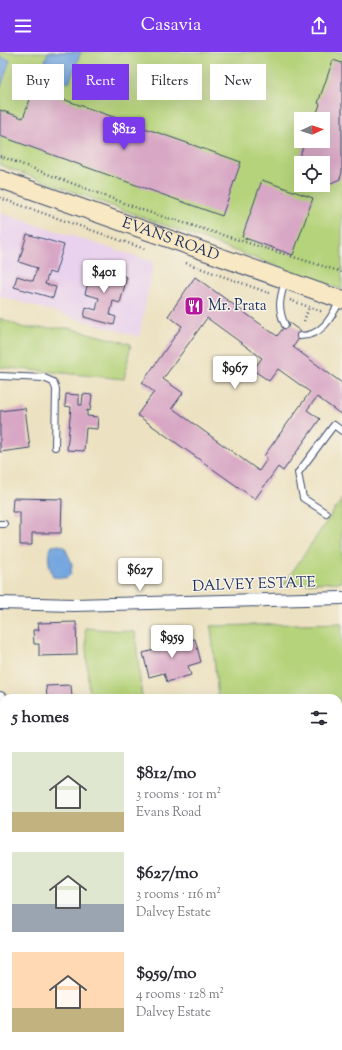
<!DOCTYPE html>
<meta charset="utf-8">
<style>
body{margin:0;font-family:"Sorts Mill Goudy",serif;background:#f7f7f7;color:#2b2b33;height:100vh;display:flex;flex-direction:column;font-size:15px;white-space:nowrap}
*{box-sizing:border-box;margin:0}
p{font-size:13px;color:#7c7c81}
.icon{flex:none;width:22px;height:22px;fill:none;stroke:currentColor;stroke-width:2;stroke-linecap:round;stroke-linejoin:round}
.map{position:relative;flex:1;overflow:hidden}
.side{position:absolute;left:0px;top:642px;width:342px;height:356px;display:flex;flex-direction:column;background:#fff;border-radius:12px 12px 0 0;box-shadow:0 4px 16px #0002}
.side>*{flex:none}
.top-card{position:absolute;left:12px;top:12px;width:318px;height:36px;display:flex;gap:8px}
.needle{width:26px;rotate:87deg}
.controls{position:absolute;left:294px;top:60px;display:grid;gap:8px}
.controls a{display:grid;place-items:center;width:36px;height:36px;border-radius:0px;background:#fff;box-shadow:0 4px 16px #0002;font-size:20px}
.price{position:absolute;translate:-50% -34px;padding:0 9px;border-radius:4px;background:#fff;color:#222;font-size:13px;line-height:26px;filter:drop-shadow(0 1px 2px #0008)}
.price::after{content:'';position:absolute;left:50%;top:24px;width:12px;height:9px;margin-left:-6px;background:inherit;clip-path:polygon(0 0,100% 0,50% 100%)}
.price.active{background:#7c3aed;color:#fff}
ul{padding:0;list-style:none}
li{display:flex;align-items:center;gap:12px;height:100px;padding:0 12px}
li span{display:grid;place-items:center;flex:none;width:112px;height:80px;border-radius:0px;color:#555}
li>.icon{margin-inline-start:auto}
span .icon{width:48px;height:48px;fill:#fffc;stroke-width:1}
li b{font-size:17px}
h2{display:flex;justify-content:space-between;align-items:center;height:48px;padding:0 12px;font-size:17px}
.tag{padding:0 14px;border-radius:0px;background:#fff;box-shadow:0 4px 16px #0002;font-size:14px;line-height:36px}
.tag.active{background:#7c3aed;color:#fff}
header{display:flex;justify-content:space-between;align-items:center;height:52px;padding:0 12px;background:#7c3aed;color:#fff;font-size:18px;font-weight:600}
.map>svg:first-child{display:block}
.built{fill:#e9d2ed}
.green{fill:#b5d37a;stroke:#68816c;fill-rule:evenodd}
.water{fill:#73a6df;stroke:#476a9e}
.building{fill:#d8a7c5;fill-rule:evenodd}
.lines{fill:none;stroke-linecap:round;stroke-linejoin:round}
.lane-casing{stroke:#3a4a6d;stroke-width:8}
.street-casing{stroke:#3a4a6d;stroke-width:14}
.secondary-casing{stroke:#3a4a6d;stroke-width:19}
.path{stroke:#3a4a6d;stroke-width:2.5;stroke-dasharray:1 3;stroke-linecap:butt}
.lane{stroke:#fff;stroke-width:6}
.street{stroke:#fff;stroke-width:12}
.secondary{stroke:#f8e8c3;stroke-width:17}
.labels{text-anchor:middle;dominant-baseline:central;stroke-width:3;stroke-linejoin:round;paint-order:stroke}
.street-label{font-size:15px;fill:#1b2f5e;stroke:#f7f3e8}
.poi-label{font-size:15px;fill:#1b2f5e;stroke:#f7f3e8;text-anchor:start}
</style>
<header><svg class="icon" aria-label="menu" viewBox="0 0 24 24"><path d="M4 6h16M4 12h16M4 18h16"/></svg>Casavia<svg class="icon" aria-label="share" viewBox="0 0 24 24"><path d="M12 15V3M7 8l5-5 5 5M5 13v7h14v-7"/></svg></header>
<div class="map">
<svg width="342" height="998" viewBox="0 0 342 998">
<rect width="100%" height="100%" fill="#f7f3e8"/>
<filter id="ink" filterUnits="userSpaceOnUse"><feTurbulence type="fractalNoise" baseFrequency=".025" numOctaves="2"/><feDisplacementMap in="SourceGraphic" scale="8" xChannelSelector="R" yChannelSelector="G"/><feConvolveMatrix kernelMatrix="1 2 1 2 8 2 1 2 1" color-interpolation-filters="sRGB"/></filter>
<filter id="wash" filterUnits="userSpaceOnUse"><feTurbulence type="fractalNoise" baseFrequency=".012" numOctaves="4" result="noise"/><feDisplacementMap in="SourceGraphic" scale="16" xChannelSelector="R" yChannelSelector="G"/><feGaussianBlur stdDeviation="0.9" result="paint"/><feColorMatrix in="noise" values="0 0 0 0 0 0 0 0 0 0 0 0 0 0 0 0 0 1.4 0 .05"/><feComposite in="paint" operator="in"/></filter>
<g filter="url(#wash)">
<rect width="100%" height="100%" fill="#ece1c0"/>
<path class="built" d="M0 161 154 210 139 285 0 244Z"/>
<path class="green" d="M0 0H342V238L0 113ZM301 67H323V89H301ZM301 111H323V133H301Z
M0 266 24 276H68L131 292 124 327 0 315Z
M342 447V530L284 532Z
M342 571V777L338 795V646H218L211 574Z
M85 576 135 580 142 646H89Z"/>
<path class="water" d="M48 0H81L69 31 41 20Z
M0 5 10 8 0 38Z
M59 493 64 494 72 511 71 522 67 526 53 525C50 515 45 504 52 494Z"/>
<g id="blocks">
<path class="building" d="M333 8 342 11V120L340 127 331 131 323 129V111H301V122L297 117V112L305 89H323V67H315L320 52 318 51Z
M34 37 241 110 222 164 0 84V58L23 66Z
M262 128 313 146 293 203 242 185Z
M27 182 64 193 55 222 49 220 45 232 56 235 53 246 14 235 17 224 33 229 37 216 19 210Z
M92 215 127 225 120 251 113 249 110 263 116 265 114 273 84 265 86 255 96 258 99 246 85 242Z
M195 225 277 284 288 270 303 281 293 295 342 331V363L317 345 307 358 320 367 283 419 278 415 255 447 137 363 154 340 142 331 182 274 168 264ZM207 266 262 306 253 318 269 329 278 317 310 340 264 404 267 407 259 419 172 356 183 341 163 327Z
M66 342 79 343V353H82L83 342 92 343 90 359 87 358V364L98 365 97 377 86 376 84 399 67 398 71 355 65 354Z
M25 356 30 396 0 400V359Z
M13 446 62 447 61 481H32V493H20V460H12Z
M76 570 77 603 39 604V592H34L33 578H39L38 571Z
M169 578 172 592 195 587 201 610 188 614 191 623 167 630 164 621 149 625 143 601 165 595 161 580Z
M71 633 72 646H47L46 634Z
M0 740H4V763H0Z
M341 839H342V900L338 899V853Z
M92 994H130L131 996 128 998H94Z"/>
</g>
</g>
<g filter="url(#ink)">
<use href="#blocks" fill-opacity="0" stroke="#3a4a6d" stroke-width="1"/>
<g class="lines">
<defs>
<path id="lane" d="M285 229C280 246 277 256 285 273
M300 284C322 284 331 266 340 249
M0 324 44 326 53 330 56 337 55 395
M326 461 303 446 298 421 334 373 342 379
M0 472H4"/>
<path id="street" d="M0 551 74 553 342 546
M0 646 4 650
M0 958 4 973 0 988
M326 998V994"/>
<g id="secondary">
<path id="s1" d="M0 127 342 248"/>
</g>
</defs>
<use href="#lane" class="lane-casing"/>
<use href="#street" class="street-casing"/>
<use href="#secondary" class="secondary-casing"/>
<path class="path" d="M0 104 145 159 342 220
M0 146 145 197
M186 211 272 242
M290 248 323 260
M304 269 309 255"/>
<use href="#lane" class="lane"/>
<use href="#street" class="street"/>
<use href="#secondary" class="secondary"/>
</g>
</g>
<defs>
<symbol id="restaurant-square" viewBox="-11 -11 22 22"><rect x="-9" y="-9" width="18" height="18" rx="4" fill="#b5179e" stroke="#f7f3e8"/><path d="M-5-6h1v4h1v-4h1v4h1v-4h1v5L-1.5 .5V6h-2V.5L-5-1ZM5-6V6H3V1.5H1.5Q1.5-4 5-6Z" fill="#fff"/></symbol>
</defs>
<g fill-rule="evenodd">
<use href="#restaurant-square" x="183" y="243" width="22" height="22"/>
</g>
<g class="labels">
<g class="street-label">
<text stroke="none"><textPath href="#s1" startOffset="181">EVANS ROAD</textPath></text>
<text transform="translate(254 533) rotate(-2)">DALVEY ESTATE</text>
</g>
<g class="poi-label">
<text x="208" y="254">Mr. Prata</text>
</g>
</g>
</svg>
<div class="controls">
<a><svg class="needle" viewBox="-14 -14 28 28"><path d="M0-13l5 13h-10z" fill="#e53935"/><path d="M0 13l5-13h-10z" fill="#7c7c81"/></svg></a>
<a><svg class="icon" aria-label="locate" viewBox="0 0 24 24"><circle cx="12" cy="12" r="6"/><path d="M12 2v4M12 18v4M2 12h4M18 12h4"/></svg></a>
</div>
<b class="price active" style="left:124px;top:99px">$812</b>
<b class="price" style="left:104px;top:242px">$401</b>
<b class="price" style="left:235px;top:338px">$967</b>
<b class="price" style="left:140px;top:540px">$627</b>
<b class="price" style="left:172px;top:607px">$959</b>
<div class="top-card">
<a class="tag">Buy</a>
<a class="tag active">Rent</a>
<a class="tag">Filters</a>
<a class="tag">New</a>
</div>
<section class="side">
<h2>5 homes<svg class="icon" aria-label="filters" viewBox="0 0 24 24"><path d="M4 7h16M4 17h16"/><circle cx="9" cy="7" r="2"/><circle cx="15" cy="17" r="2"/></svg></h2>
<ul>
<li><span style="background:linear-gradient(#dfe7d0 75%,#c2b280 0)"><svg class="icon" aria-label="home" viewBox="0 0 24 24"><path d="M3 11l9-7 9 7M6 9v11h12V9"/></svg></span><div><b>$812/mo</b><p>3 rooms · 101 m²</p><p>Evans Road</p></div></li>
<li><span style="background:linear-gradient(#dfe7d0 65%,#9aa5b1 0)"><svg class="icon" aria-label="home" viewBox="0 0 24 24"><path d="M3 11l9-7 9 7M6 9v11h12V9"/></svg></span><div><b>$627/mo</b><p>3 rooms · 116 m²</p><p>Dalvey Estate</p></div></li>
<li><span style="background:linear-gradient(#ffd9b3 70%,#c2b280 0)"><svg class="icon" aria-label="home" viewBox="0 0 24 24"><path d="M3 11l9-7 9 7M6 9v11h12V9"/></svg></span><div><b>$959/mo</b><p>4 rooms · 128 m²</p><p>Dalvey Estate</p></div></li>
</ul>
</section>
</div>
